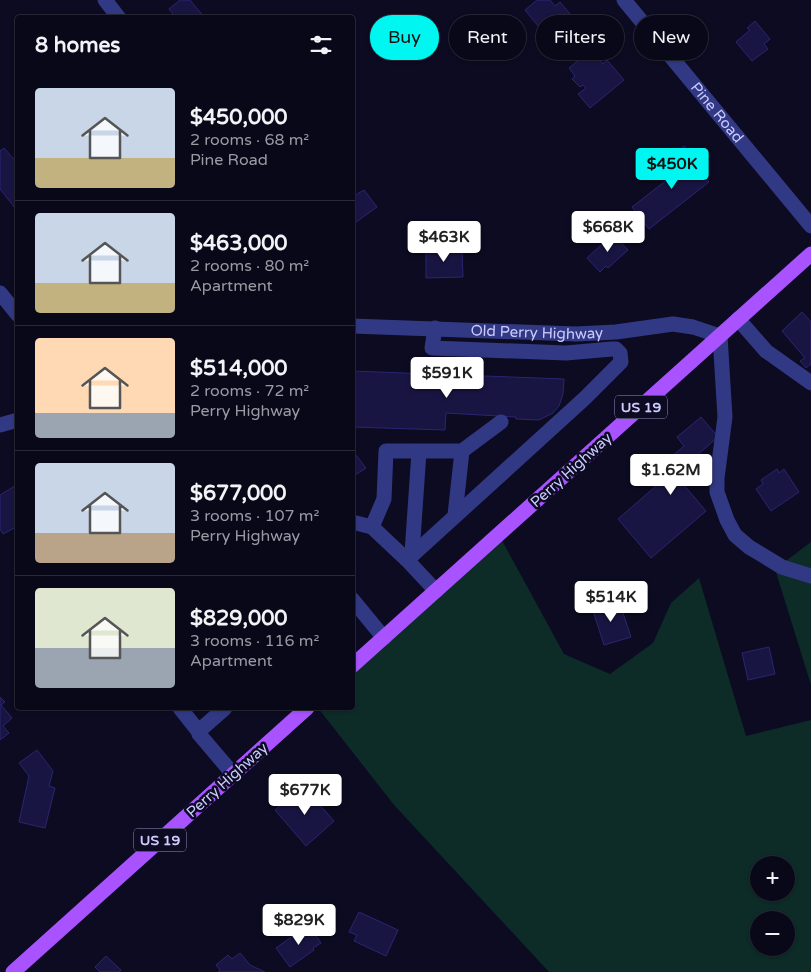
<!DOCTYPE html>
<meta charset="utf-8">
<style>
body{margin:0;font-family:"Varela Round",sans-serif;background:#121122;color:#f1f3f6;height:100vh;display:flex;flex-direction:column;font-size:19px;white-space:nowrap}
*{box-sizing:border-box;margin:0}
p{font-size:16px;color:#999aa2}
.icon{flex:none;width:28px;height:28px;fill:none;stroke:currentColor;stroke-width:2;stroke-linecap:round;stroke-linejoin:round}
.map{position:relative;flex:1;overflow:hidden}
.drawer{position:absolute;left:15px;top:15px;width:340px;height:695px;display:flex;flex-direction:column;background:#090819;border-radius:5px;box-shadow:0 1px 4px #0004,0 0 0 1px #292938}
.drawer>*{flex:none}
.guide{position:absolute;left:370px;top:15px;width:365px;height:45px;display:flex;gap:10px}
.fabs{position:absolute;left:750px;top:856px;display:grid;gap:10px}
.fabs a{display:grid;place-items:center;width:45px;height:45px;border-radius:50%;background:#090819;box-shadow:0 1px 4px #0004,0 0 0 1px #292938;font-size:25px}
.price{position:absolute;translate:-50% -42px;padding:0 11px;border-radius:5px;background:#fff;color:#222;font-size:16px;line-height:32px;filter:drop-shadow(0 1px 2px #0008)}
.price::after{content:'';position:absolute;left:50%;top:30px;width:15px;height:11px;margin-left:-8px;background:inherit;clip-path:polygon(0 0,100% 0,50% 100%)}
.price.active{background:#00f6f0;color:#111}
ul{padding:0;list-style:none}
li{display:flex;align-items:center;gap:15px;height:125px;padding:0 20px}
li+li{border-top:1px solid #292938}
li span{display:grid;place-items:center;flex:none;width:140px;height:100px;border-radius:5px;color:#555}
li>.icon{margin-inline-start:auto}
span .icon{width:60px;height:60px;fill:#fffc;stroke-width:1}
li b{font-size:21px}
h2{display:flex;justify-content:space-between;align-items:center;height:60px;padding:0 20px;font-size:21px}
.pill{padding:0 18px;border-radius:22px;background:#090819;box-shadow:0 1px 4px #0004,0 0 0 1px #292938;font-size:18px;line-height:45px}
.pill.active{background:#00f6f0;color:#111}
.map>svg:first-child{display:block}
.green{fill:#0d2b27;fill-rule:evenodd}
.building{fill:#191543;stroke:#2b2572}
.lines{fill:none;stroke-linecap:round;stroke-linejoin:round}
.minor{stroke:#323984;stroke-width:15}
.major{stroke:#a952ff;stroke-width:15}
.labels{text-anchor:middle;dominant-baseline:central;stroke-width:5;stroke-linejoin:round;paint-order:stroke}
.shield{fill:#0c0b21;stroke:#9291bc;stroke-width:1}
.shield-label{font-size:14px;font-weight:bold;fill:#cbcbff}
.street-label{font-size:15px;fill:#cbcbff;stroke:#0c0b21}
</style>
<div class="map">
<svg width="811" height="972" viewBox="0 0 811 972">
<rect width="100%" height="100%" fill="#0c0b21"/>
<path class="green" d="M499 535 564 654 610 674 653 643 671 603 699 578 746 736 811 720V972H549L394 805 318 708H352L353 666ZM759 865H786V892H759ZM759 920H786V948H759Z
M811 542V685L775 569Z"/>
<path class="building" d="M180 0H190L205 18H176L169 9Z
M537 0H550L555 6 560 2 574 19 549 39 525 10Z
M755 21 770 39 764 44 768 49 752 61 736 42 750 30 747 28Z
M591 49 603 64 607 60 624 80 590 108 578 94 586 88 583 85 580 87 572 79 575 76 569 68Z
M684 146 696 162 694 164 709 182 649 229 632 207 668 179 666 176 677 167 669 158Z
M4 148 18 164V206L15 208 0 189V151Z
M364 190 377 207 352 225V197Z
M613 234 628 250 608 268 606 266 600 272 587 258Z
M426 249H462L463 277 426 278Z
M802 312 811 322V364L806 368 800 361 805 358 782 331Z
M352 371 564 379 563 394 559 406 553 413 539 420 516 419V417L446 413 445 430 352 427Z
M701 417 718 437 695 457 703 467 683 484 706 511 651 558 618 519 671 473 663 464 684 446 677 437Z
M352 450 366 468 352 477Z
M777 469 779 473 784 469 799 492 771 511 756 489 763 484 761 480Z
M18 484V526L3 534 0 529V495Z
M604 601 606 609 620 604 631 637 604 645 593 611 596 610 594 604Z
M769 647 775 674 748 680 742 653Z
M0 697 5 702 1 705 12 718 3 726 9 733 0 740Z
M37 750 53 771 49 786 55 788 45 828 19 822 29 776 19 763Z
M303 786 334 821 306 846 275 810Z
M359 912 398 930 386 956 354 941 357 935 349 932Z
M308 925 321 943 313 948 314 950 290 967 276 948Z
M240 953 250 965 265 972H218L220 970 216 965 228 955 232 959Z
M106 956 121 970 119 972H100L95 967Z"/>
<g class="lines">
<g class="minor">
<path d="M105 0 119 18"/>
<path id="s1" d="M624 0 811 226"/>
<path d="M0 293 18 315"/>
<path d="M738 319 766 351 811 383"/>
<path id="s2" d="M352 326 576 334 616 332 673 324 693 327 720 336 725 417 717 478V492L727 520 735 535 749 547 782 567 811 576"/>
<path d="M0 425 18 420"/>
<path d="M455 515 462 451"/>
<path d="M352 522 372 527 407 560 436 591"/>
<path d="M372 527 384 499 386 451H462L501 422"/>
<path d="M412 553 419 452"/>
<path d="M407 560 585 398 621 362 620 353 616 349H612L566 353 432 348 435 328"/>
<path d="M352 599 384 638"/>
<path d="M180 708 199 732"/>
<path d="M225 708 200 730 199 734 233 774"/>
</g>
<path class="major" d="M352 666 811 254
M13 972 307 708"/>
</g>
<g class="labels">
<g class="shield">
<rect x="615" y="395.5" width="52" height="23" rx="4"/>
<rect x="134" y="828.5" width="52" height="23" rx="4"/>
</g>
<g class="shield-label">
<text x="641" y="407">US 19</text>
<text x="160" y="840">US 19</text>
</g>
<g class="street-label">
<text stroke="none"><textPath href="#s1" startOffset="146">Pine Road</textPath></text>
<text stroke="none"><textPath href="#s2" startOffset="185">Old Perry Highway</textPath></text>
<text transform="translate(571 470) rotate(-42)">Perry Highway</text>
<text transform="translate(227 780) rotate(-42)">Perry Highway</text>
</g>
</g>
</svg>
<div class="fabs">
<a>+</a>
<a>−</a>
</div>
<b class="price active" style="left:672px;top:190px">$450K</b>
<b class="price" style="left:608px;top:253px">$668K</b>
<b class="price" style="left:444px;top:263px">$463K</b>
<b class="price" style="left:447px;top:399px">$591K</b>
<b class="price" style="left:671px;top:496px">$1.62M</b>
<b class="price" style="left:611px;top:623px">$514K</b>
<b class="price" style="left:305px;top:816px">$677K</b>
<b class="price" style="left:299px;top:946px">$829K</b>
<div class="guide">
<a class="pill active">Buy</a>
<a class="pill">Rent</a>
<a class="pill">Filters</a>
<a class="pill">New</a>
</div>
<section class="drawer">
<h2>8 homes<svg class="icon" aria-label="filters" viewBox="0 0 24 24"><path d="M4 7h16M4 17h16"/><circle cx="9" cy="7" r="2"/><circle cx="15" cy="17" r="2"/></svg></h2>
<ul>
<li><span style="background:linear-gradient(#c9d6e8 70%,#c2b280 0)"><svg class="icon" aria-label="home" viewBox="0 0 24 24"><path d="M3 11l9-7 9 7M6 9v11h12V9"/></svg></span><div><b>$450,000</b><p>2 rooms · 68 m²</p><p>Pine Road</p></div></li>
<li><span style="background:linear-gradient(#c9d6e8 70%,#c2b280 0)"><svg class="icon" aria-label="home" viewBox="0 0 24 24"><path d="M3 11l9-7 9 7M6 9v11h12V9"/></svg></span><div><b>$463,000</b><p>2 rooms · 80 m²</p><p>Apartment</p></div></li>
<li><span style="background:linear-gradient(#ffd9b3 75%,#9aa5b1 0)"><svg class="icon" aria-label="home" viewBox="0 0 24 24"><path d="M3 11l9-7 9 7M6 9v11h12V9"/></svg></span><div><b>$514,000</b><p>2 rooms · 72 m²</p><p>Perry Highway</p></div></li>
<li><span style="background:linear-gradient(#c9d6e8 70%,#b9a48a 0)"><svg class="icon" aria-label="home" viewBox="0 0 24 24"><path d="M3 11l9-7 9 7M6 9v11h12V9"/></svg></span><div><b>$677,000</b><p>3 rooms · 107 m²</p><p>Perry Highway</p></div></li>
<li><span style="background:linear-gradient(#dfe7d0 60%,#9aa5b1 0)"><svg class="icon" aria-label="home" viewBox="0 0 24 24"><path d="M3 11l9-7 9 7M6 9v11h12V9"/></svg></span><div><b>$829,000</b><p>3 rooms · 116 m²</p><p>Apartment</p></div></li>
</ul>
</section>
</div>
